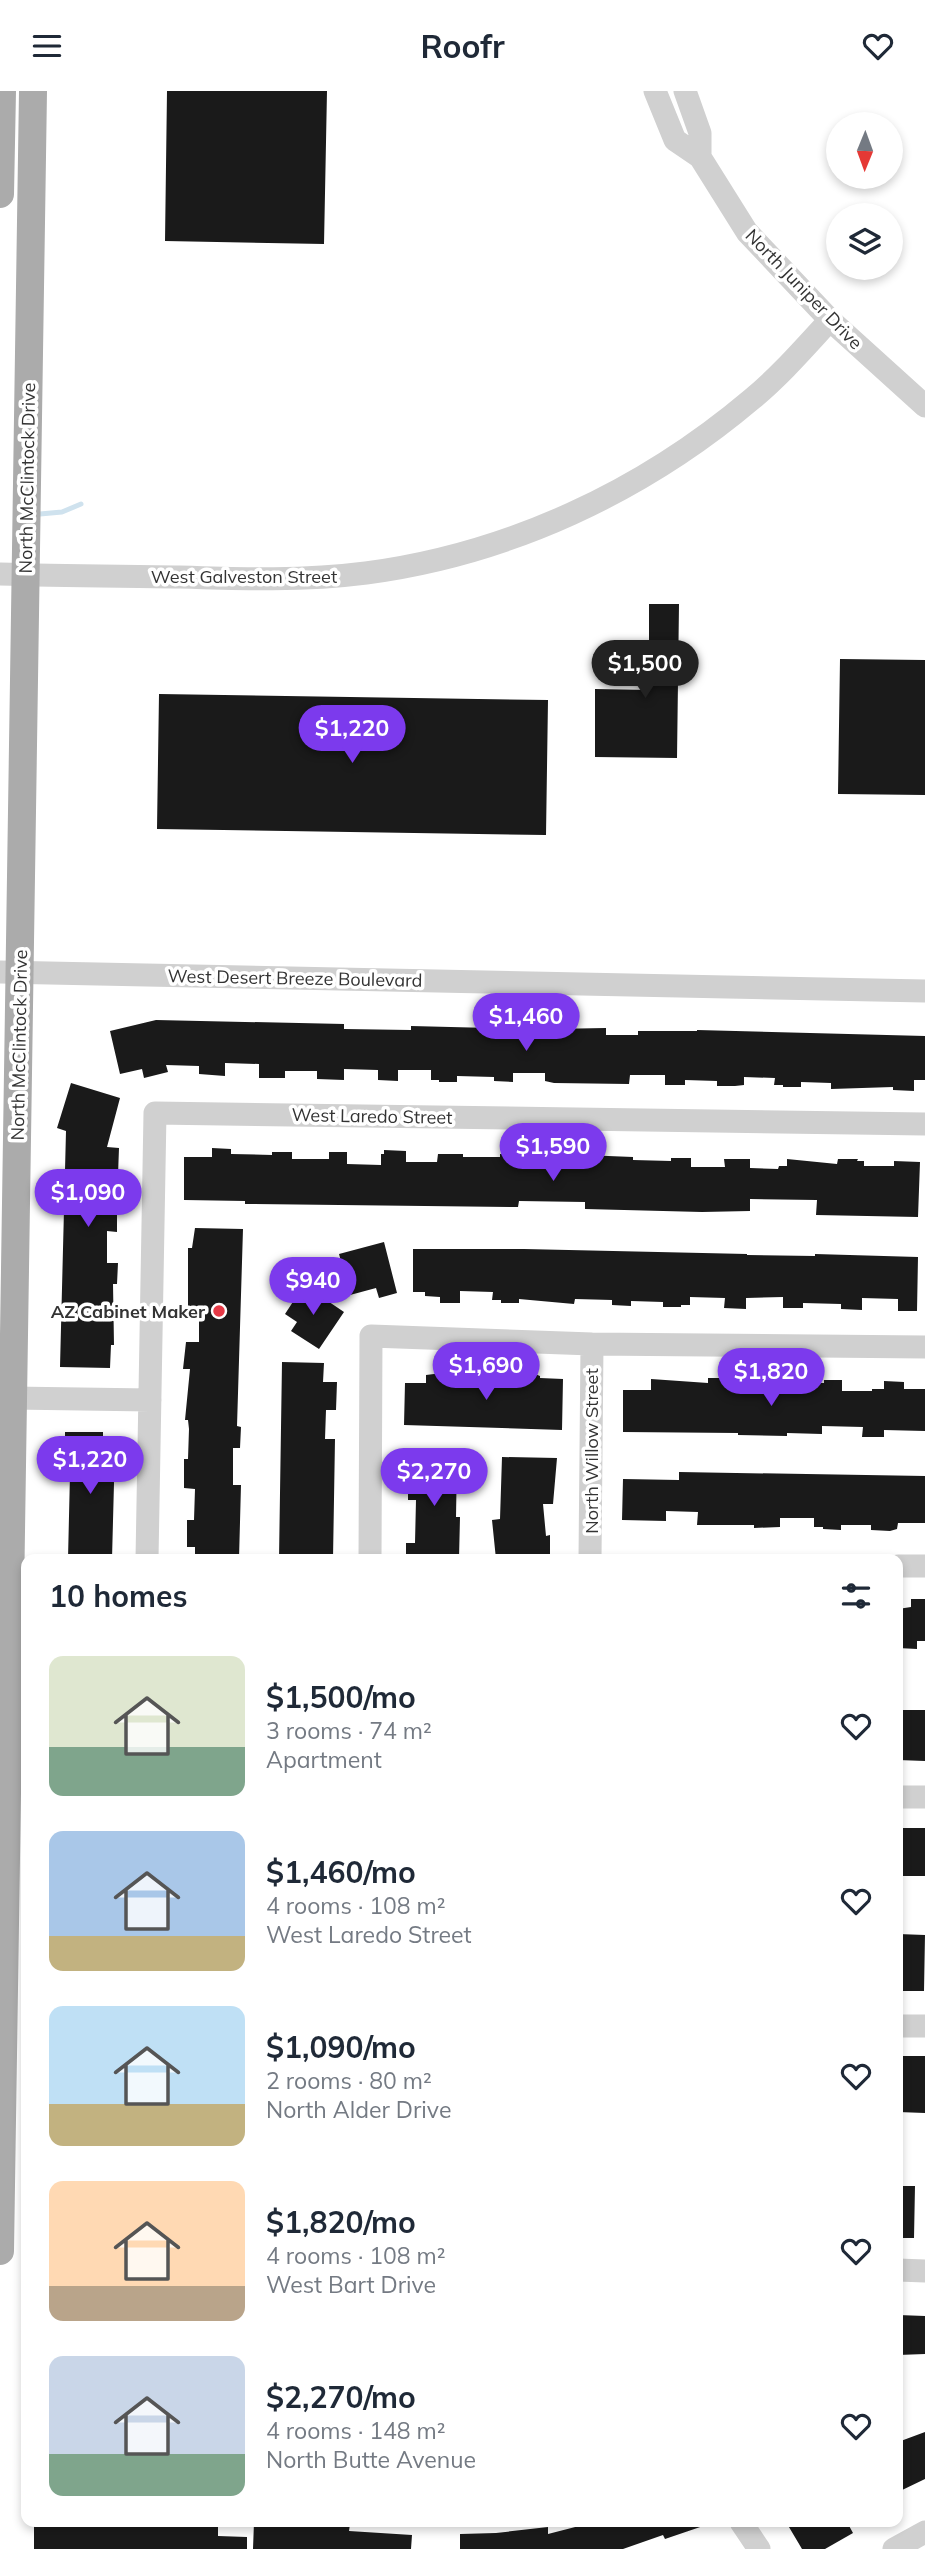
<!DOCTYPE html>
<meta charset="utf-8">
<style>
body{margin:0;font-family:Mulish,sans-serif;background:#f6f6f7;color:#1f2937;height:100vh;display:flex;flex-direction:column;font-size:26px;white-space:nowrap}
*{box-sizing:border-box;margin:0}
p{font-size:23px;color:#747a83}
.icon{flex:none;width:38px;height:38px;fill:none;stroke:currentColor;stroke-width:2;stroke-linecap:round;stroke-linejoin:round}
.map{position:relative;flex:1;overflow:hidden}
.panel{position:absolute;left:21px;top:1463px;width:882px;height:973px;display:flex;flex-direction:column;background:#fff;border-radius:14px;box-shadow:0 4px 10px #0003}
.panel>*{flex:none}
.needle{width:46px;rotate:181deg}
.controls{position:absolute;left:826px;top:21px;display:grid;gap:14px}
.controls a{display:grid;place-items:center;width:77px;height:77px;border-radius:50%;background:#fff;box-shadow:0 4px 10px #0003;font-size:35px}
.price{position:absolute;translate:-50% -60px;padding:0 16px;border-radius:24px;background:#7c3aed;color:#fff;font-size:23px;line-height:46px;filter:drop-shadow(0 2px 4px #0008)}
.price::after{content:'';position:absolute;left:50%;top:42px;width:21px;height:16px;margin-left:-10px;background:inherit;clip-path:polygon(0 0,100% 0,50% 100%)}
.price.on{background:#222;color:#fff}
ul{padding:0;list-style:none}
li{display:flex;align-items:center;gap:21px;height:175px;padding:0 28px}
li span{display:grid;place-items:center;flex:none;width:196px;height:140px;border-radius:14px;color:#555}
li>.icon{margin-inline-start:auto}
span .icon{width:84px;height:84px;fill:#fffc;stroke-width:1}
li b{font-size:30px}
h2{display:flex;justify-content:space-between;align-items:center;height:84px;padding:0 28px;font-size:30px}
header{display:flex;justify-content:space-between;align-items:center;height:91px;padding:0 28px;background:#fff;font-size:32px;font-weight:700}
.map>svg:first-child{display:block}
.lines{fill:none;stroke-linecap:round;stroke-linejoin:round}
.stream{stroke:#cfe2ee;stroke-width:5}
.building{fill:#1a1a1a}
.minor{stroke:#d0d0d0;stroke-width:23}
.major{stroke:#ababab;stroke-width:28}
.poi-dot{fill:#e63946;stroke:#fff;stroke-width:2.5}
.labels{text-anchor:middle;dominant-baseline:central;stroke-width:7;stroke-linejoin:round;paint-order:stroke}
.street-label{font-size:18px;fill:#333;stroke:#fff}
.poi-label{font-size:18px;font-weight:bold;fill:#333;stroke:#fff;text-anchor:end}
</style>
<header><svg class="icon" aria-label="menu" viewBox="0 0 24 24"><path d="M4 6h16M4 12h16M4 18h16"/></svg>Roofr<svg class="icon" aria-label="heart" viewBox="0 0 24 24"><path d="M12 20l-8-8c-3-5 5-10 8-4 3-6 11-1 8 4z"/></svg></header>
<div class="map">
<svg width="925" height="2458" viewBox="0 0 925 2458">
<rect width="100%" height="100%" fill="#fff"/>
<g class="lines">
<path class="stream" d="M40 423 62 421 81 413"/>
</g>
<path class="building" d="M167 0H327L324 153 165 150Z
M649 513H679L677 667 595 666V598L649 599Z
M840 568 925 569V704L838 703Z
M159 603 548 609 546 744 157 738Z
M156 929 344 933V938L411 939V935L525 938V934H551V938L606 937V944H638V940H697V939L925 945V989H914V1000L893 999V996L831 998V992L801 991V996H783V994H774L775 987 744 986V994L735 995H717V990L685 989V994H665V984H630L629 993 554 992 545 990V982H513V991L494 990V986L457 985V991H439V989H431V979H398V990L378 989V979L344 978V989L317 988V980H285V987H259V973L225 972V985L199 983V975L166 974 168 981 144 987 142 978 120 983 110 940Z
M71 992 120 1007 107 1056 119 1057 118 1084H113L112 1115H117V1141L107 1140V1172H118L117 1193H113L114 1254H111L110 1277 60 1276 66 1040 57 1037Z
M212 1057 231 1058V1063L272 1064V1061H292V1068H329V1061H347V1073L381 1074V1063H384V1059L406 1060V1071H437L438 1063H463V1066H500V1063H519V1075L549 1076V1071L558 1072V1063L633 1066V1069L671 1070V1067H691V1076H725L724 1068H750V1077L778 1078 779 1075H787V1068L837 1073 838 1068H858L857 1070H864V1075H894V1070L920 1071 918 1126 816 1124 817 1109 750 1108V1120L702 1121 585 1118V1111L519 1110 518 1116 245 1113V1110L184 1109V1066H212Z
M195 1137 243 1138 237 1335 241 1336 240 1357H233V1394H241L239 1468H195V1456H187V1429H194L195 1398 184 1397V1368H188L189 1338 188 1329H185L190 1278H183L186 1251H199V1222H188V1157H192Z
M384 1151 397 1202 379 1207 376 1197 350 1204 339 1163Z
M413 1158H524L747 1163V1164L815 1165V1163L918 1166 917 1220H898V1208L862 1207V1219L841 1218V1213L803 1212V1217H783V1206L746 1207V1218L724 1217 725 1207 690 1206V1214H681V1216H663V1211L631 1210V1215L612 1214V1209L575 1208 574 1213 519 1208V1212H501V1209H492L493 1201 460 1200V1212H440V1206L425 1205V1201H413Z
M304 1194 344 1221 319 1258 291 1240 297 1231 285 1223Z
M282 1271 324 1272 323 1291H337L336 1319H326L325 1348H335L333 1468H279Z
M434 1283H452V1288L482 1289 483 1283H535L540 1285V1287L563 1288 562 1339 404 1334 405 1292H426V1284Z
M708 1287H728V1292H760V1287H779V1290L787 1291 824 1292V1289H842V1300H872V1298H884V1290L904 1291V1298H925V1340L884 1339V1346H862L863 1336 822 1335V1343L787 1342V1345L738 1344V1342L623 1341V1299H651V1288L708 1292Z
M65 1341H103V1361H111L114 1392 112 1468H68L70 1383H65Z
M408 1366 457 1367 456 1426H460L459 1468H406V1452H415L416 1409H408Z
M502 1366 557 1367 553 1413H543L546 1445 550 1444V1468H496L492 1429 500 1428Z
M679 1381 925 1385V1432H898L897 1438 890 1440 871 1439V1434H841V1439L823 1438V1436H814V1427H780V1436L754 1437V1434H697L698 1421 666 1420V1430L622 1429 623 1388 679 1389Z
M911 1508H925V1550H917V1558L898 1557V1518L911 1516Z
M898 1619H925V1670L898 1669Z
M898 1737H925V1785H898Z
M898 1843 925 1844 924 1900H898Z
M898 1965H925V2022L898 2021Z
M898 2095H915L914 2147H898Z
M898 2224 925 2225V2263L898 2264Z
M925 2341V2388L898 2401V2351Z
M34 2431H86V2434H123V2431H218V2445L247 2446V2458H34Z
M254 2431 350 2433 349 2440 412 2444 411 2458H253Z
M582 2431H708L709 2433 665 2448 663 2444 623 2458H460V2443L496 2442 548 2436V2443L583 2434Z
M786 2431H847L853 2442 825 2458H802Z"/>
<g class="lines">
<path class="minor" d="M655 0 675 49 700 66 747 141 830 229 925 315
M685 0 700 42V66
M0 483C60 485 120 485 180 486 242 488 304 490 366 482 509 463 642 401 752 308 781 284 805 256 830 229
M0 881 925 900
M12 1307 150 1309
M147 1468 155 1022 925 1033
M370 1468 371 1245 592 1253 925 1256
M590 1468 592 1253
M898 1475H925
M898 1706H925
M898 1935H925
M898 2179 925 2180
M741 2431 759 2458
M894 2458 925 2441"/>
<path class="major" d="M0 103 2 0
M0 2160 33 0"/>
</g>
<circle class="poi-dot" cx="219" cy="1220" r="7"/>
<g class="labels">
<g class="street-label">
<text transform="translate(804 198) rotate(46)">North Juniper Drive</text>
<text transform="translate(27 387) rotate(-89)">North McClintock Drive</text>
<text x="244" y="485">West Galveston Street</text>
<text transform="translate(295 887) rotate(1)">West Desert Breeze Boulevard</text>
<text transform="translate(19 954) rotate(-89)">North McClintock Drive</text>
<text transform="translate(372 1025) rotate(1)">West Laredo Street</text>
<text transform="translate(591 1360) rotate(-90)">North Willow Street</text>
</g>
<g class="poi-label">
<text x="205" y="1220">AZ Cabinet Maker</text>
</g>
</g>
</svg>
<div class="controls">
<a><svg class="needle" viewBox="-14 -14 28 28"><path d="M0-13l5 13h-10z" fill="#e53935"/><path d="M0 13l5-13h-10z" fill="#747a83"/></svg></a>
<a><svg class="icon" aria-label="layers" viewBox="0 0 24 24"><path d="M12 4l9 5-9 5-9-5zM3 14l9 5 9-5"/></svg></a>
</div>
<b class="price on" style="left:645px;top:609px">$1,500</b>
<b class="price" style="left:352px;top:674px">$1,220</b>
<b class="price" style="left:526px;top:962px">$1,460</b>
<b class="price" style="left:553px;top:1092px">$1,590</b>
<b class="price" style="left:88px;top:1138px">$1,090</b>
<b class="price" style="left:313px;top:1226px">$940</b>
<b class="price" style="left:486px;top:1311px">$1,690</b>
<b class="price" style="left:771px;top:1317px">$1,820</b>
<b class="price" style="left:90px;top:1405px">$1,220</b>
<b class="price" style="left:434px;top:1417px">$2,270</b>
<section class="panel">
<h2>10 homes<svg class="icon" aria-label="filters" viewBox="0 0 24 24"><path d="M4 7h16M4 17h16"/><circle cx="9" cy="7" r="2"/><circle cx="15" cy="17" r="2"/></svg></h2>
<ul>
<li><span style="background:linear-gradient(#dfe7d0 65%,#7fa58c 0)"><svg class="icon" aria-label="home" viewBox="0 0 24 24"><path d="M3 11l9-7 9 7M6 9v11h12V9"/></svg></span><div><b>$1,500/mo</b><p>3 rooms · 74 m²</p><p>Apartment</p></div><svg class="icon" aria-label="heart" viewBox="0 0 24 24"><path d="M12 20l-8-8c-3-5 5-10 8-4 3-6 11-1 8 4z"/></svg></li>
<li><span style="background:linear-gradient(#a9c7e8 75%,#c2b280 0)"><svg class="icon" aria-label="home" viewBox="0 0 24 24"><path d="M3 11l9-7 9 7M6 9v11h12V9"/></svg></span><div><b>$1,460/mo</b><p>4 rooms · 108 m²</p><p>West Laredo Street</p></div><svg class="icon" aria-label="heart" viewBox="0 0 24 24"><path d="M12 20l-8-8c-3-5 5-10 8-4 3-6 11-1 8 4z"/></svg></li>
<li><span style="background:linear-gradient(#bfe0f5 70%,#c2b280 0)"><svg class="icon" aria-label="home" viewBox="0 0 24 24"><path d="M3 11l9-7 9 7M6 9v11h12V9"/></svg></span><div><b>$1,090/mo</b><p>2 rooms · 80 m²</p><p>North Alder Drive</p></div><svg class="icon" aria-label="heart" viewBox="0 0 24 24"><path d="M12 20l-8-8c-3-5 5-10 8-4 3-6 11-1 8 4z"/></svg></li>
<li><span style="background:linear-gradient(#ffd9b3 75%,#b9a48a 0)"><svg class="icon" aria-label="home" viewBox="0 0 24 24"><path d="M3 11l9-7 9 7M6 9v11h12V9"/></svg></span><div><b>$1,820/mo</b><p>4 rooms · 108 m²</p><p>West Bart Drive</p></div><svg class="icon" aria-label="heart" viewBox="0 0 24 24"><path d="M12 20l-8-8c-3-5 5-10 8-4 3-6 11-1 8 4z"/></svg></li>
<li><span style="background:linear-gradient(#c9d6e8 70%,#7fa58c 0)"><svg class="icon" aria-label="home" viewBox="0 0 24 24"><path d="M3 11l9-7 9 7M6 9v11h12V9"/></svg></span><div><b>$2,270/mo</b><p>4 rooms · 148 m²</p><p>North Butte Avenue</p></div><svg class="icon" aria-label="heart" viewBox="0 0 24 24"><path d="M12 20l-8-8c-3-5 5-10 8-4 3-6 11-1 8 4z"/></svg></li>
</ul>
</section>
</div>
